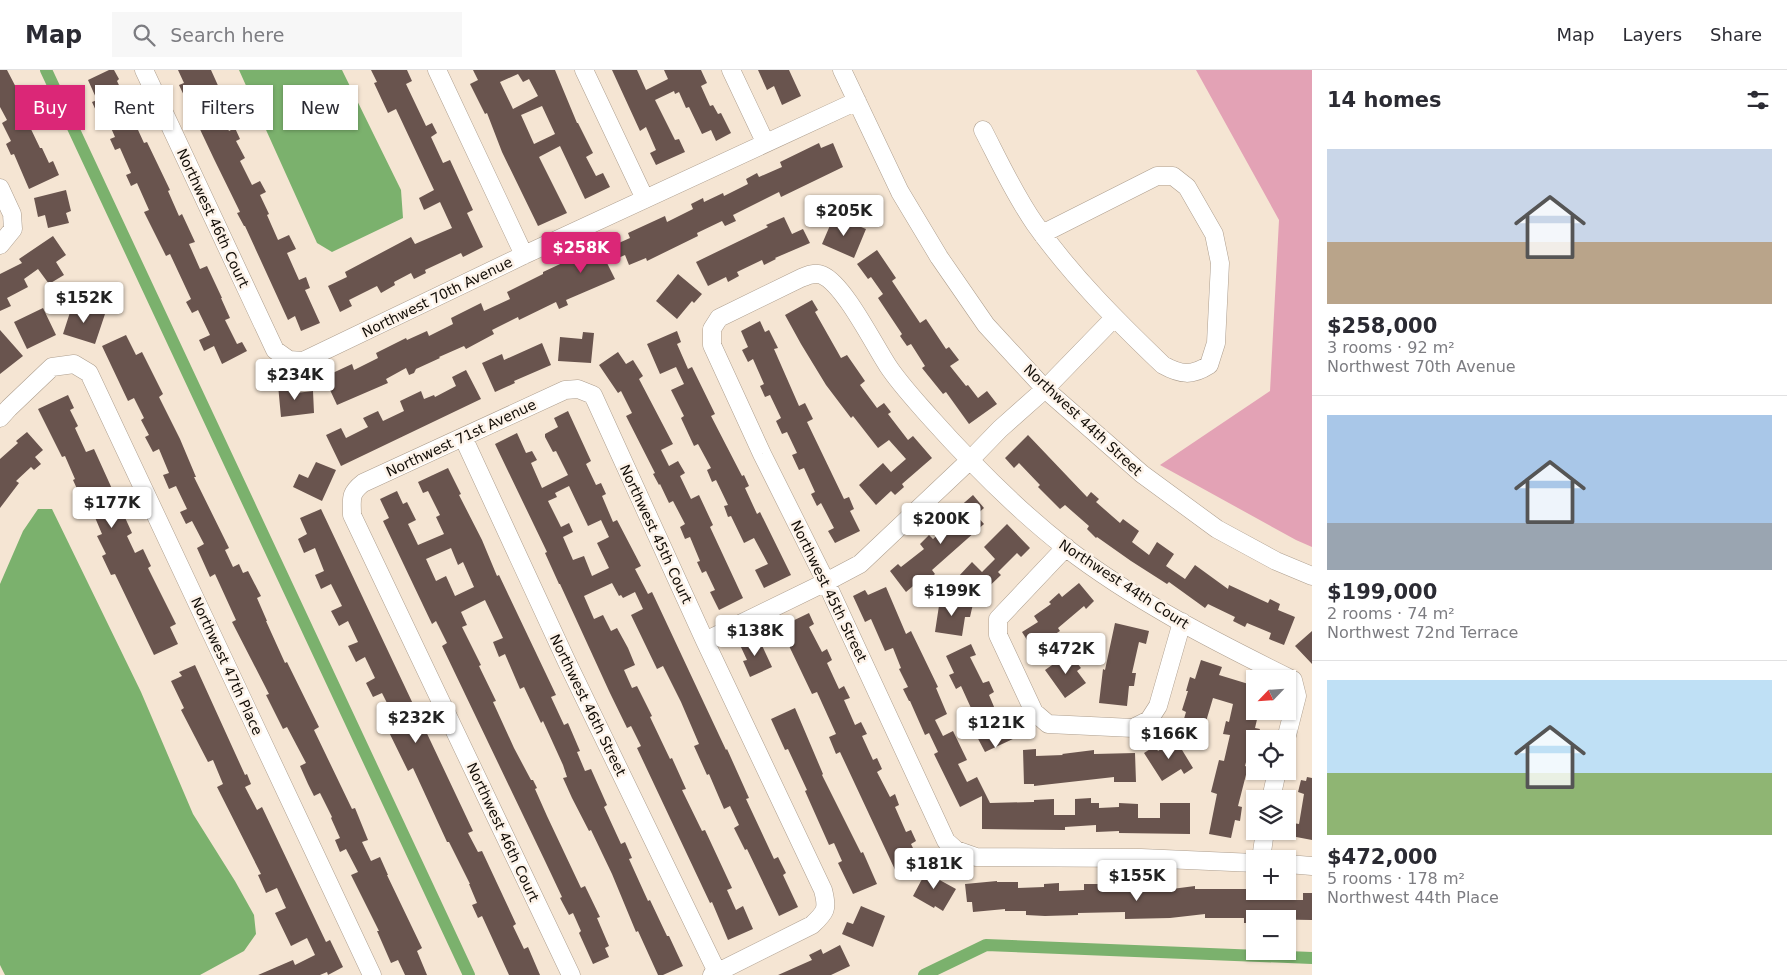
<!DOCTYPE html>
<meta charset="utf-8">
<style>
body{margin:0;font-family:"DejaVu Sans",sans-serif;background:#f7f7f7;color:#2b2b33;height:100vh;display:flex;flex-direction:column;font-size:19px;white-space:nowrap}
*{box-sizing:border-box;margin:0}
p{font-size:16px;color:#7c7c81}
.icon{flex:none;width:28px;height:28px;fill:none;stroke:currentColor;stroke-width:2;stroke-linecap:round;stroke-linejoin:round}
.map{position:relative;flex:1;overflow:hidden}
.panel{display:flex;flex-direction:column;background:#fff;width:475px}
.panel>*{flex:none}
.banner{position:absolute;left:15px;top:15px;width:475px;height:45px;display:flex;gap:10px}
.needle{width:32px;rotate:245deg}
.fabs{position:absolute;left:1246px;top:600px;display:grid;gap:10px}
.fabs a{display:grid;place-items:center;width:50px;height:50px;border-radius:0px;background:#fff;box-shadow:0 1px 4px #0004;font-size:25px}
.price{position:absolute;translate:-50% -42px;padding:0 11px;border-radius:5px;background:#fff;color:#222;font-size:16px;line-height:32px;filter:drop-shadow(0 1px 2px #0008)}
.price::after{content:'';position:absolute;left:50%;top:30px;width:15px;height:11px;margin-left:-8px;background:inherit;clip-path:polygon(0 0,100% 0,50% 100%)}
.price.on{background:#db2777;color:#fff}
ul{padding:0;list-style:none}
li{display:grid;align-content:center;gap:10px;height:265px;padding:0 15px}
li+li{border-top:1px solid #e1e1e2}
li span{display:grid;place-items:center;height:155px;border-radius:0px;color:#555}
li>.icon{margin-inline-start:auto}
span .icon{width:90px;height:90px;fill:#fffc;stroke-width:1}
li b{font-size:21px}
h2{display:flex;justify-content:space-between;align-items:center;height:60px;padding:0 15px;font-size:21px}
.chip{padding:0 18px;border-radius:0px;background:#fff;box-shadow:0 1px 4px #0004;font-size:18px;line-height:45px}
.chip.on{background:#db2777;color:#fff}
header{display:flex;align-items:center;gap:30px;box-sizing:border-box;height:70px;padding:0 25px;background:#fff;border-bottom:1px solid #e1e1e2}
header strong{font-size:24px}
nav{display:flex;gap:28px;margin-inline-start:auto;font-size:18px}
.search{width:350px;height:45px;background:#f7f7f7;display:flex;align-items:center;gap:12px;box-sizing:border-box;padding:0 18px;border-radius:0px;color:#7c7c81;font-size:19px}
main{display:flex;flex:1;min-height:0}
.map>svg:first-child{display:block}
.green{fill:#e3a2b5}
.water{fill:#7bb16d}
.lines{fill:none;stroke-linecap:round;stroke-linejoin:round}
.canal{stroke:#7bb16d;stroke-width:12}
.building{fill:#69544e;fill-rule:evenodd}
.minor-casing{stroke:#ad9e8e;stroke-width:19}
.minor{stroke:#fff;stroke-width:18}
.labels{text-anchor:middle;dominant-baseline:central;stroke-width:5;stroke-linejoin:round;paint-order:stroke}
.street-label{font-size:14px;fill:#120d07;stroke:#fdf3e9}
</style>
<header>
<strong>Map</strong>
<div class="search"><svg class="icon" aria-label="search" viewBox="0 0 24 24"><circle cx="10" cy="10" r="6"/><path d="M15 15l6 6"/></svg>Search here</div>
<nav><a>Map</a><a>Layers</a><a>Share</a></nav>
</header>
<main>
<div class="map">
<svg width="1312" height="905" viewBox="0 0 1312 905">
<rect width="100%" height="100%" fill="#f5e5d3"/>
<path class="green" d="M1196 0H1312V477L1296 470 1160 395 1270 321 1279 150Z"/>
<path class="water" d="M239 0H342L401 120 403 148 332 182 317 173Z
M38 439H52L141 622 193 744 235 811 254 845 256 864 244 881 200 905H5L0 895V514L23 461Z"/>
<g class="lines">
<path class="canal" d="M46 0 469 905
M924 905 986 875 1312 888"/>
</g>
<path class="building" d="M0 0H7L34 52 29 55 40 78H42L49 93 53 91 59 105 29 119 14 84 11 85 6 74 11 71 2 53 7 50 0 37Z
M109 0H114L119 9 117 11 129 36 131 35 137 47 133 49 144 73 147 72 170 120 168 121 179 146 182 144 195 172 189 174 200 199 207 196 222 228H221L230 248 225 250 237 274 242 272 247 281 222 294 214 276 204 281 199 270 210 265 198 240 192 243 186 232 191 229 170 184 166 186 144 142 149 140 137 113 131 116 126 105 131 103 120 78 115 80 110 69 115 67 103 40 97 43 92 32 97 30 88 10Z
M178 0H211L225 31 216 35 229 61 235 58 240 69 236 71 245 88 240 91 252 115 260 111 266 122 260 125 269 144 267 145 278 170 289 165 296 179 287 183 299 210 306 207 310 218 305 220 320 253 301 261 295 246 288 250 245 156H244L237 143 240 142 214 89 179 15 184 13Z
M371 0H407L412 11 406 14 426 56 432 53 437 63 431 67 443 93 450 90 473 140 467 143 483 177 463 187 461 183 425 200 426 203 414 209 411 203 394 212 395 215 381 223 377 216 349 230 352 236 340 242 328 216 347 207 345 202 411 167 415 174 452 158 440 132 424 140 419 128 434 120 396 39 388 43 374 13 377 12Z
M473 0H555L577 53H578L593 83 586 87 596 106 603 103 610 117 585 129 560 76 539 87 567 143 538 156 502 82 487 43 485 44 470 14 478 10ZM518 4 523 12 529 9 538 26 513 39 500 12ZM542 36 555 64 534 74 521 45Z
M612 0H637L646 20 668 9 664 0H701L707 13 701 16 710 36 713 35 718 44 721 43 731 63 716 71 711 60 702 64 689 37 686 38 679 22 675 24 674 21 655 30 675 70 679 69 685 82 656 95 650 83 656 80 646 57 640 61Z
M758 0H789L801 26 782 35 774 16 767 20Z
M819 73 821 78 833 73 843 97 781 127 779 122 733 145 736 151 725 156 722 151 697 163 698 166 647 191 646 188 629 195 625 185 607 193 615 209 566 230 568 235 559 239 556 232 519 250 518 247 492 260 494 264 466 279 464 276 439 287 440 288 416 299 414 303 409 305 406 298 386 309 388 313 337 335 324 307 352 294 354 300 378 288 376 283 406 268 407 270 427 261 429 266 453 254 451 248 481 233 484 241 510 229 507 222 543 204V202L573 188 574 191 611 174 612 176 630 168 628 163 665 146 667 152 693 139 691 134 703 128 704 132 723 123 724 126 748 114 746 109 757 103 759 107 782 97 780 92Z
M66 120 71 141 66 143 69 153 48 158 45 145 38 147 34 128Z
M834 146 866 159 854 188 822 174Z
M784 147 792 164 803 159 810 173 775 188 776 189 764 195 762 190 737 202 739 206 728 212 726 207 708 216 696 192 768 157 766 155Z
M53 166 66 185 56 192 64 205 49 214 38 199 24 209 28 217 7 228 11 236 0 241V204L22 193 19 189Z
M877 180 896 208 892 211 920 253 926 249 946 279 949 277 959 290 950 296 966 316 968 315 978 328 987 321 997 334 969 354 946 322 943 324 922 298 925 296 911 274 907 276 900 266 902 264 878 228 883 224 871 207 868 209 857 194Z
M678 204 702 224 694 233 692 231 677 249 656 231Z
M812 230 818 240 815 242 841 288 847 285 865 311 860 315 877 338 884 333 891 342 888 344 908 370 913 366 932 388 902 414 904 417 895 425 891 421 876 435 859 415 883 393 891 402 906 389 889 370 878 378 853 346 851 348 826 315 801 274 785 245Z
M73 233 105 244 95 274 63 264Z
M43 238 56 265 27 279 14 252Z
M760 251 765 262 769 260 778 278 774 279 799 336 805 333 813 349 807 352 844 429 849 427 854 439 850 441 860 461 835 473 828 461 834 458 821 433 817 436 811 424 815 422 804 398 799 400 792 385 797 383 787 362 782 364 776 351 781 348 770 325 765 327 760 316 764 314 753 289 748 292 742 280 748 277 741 261Z
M0 260 23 286 0 304Z
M677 261 681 272 677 274 688 299 692 297 715 344 711 346 742 406 744 405 749 416 745 418 757 444 760 442 791 505 764 518 755 500 768 494 754 468 744 473 731 446 728 447 724 436 728 435 716 410 712 412 707 400 711 398 698 374 694 376 681 348 684 346 671 320 684 314 676 297 660 304 647 274Z
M583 262 594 263 591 293 558 291 560 267 582 269Z
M126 265 136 285 142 282 163 324 159 327 180 369 196 407H194L229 478 225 480 233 497 239 494 243 503 248 501 261 526 257 528 267 551H266L285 593 287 592 319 657 314 660 352 739 355 738 368 770 362 772 371 791 380 787 388 805H387L422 878 417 881 427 905H405L398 890 391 893 377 861H379L351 805 358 802 346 779 340 782 335 770 340 768 331 748 332 747 320 723 314 726 308 714 300 696 306 693 287 657 283 659 266 625 269 624 232 552 236 550 215 504 210 507 197 478 204 474 192 451 186 454 180 442 187 439 176 416 169 419 163 405 169 403 159 379 153 382 145 367 149 365 141 350 144 348 134 328 128 331 102 276Z
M542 273 551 295 514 311 515 313 495 322 482 293 502 284 504 290Z
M618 282 626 294 633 290 643 306 639 309 673 374 661 380 669 396 678 391 685 403 680 406 691 429 699 425 713 455 710 457 743 528 719 540 710 522 715 520 706 501 702 503 697 492 700 491 690 467 685 469 680 457 685 454 673 431 669 433 660 414 659 415 653 404 655 403 626 346 632 343 621 321 618 323 599 295Z
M466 300 481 329 341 396 326 365 341 358 346 368 368 357 363 348 378 341 383 351 404 341 400 331 421 321 424 329 434 325 435 327 456 316 452 307Z
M295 313 296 323 313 321 314 343 281 347 278 315Z
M68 325 74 338 70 340 78 356 75 358 86 382 94 379 132 463 127 466 135 483 143 479 151 496 148 498 176 554 170 557 178 574 154 585 115 504 111 505 102 486 106 484 97 466 102 464 91 438 81 420 78 421 73 410 75 409 65 386 62 387 38 339Z
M568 341 591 391 586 394 596 415 601 413 606 424 602 426 613 452 617 450 641 496 635 499 648 524 652 522 726 680 727 679 749 728 746 729 774 789 778 787 786 803 783 805 798 837 779 846 747 779 745 780 734 758 739 755 730 736 724 739 709 704 707 705 694 676 699 674 681 632 663 596 657 599 631 545 643 539 635 522 623 528 621 525 619 526 612 513 584 526 594 549 603 545 611 561 617 558 628 578 635 595 624 600 632 618 637 616 652 646 650 647 670 689 672 688 686 719 682 720 702 761 705 760 732 818 727 820 736 840 743 836 753 859 728 870 712 832 710 833 637 678 641 676 631 656 627 658 609 621 560 514H559L545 483 547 482 495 374 517 363 526 383 532 381 537 390 531 393 542 418 568 405 556 381 553 382 545 367V364L558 357 554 348ZM569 416 588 456 601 450 609 467 597 473 609 498 592 506 584 486 573 490 563 467 573 462 569 453 561 457 548 431 557 427 555 423Z
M27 362 43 380 35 387 41 394 34 400 31 397 16 411 19 413 0 438V389L18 373 16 371Z
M1028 365 1087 427 1091 422 1099 429 1096 432 1120 453 1123 449 1139 461 1132 472 1149 485 1157 472 1174 484 1166 496 1185 509 1195 495 1228 519 1229 515 1268 533 1270 529 1280 534 1278 540 1295 547 1284 575 1269 569 1271 563 1247 553 1245 557 1233 551 1235 547 1208 534 1205 538 1169 512 1167 514 1131 491 1097 467 1096 468 1087 459 1089 456 1065 435 1060 439 1038 417 1040 415 1019 393 1014 398 1005 388Z
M316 392 336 400 322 431 293 417 299 404 308 408Z
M448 398 461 424 459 425 482 470 497 506 499 505 556 625 551 627 564 655 568 653 580 681 577 682 585 701 591 699 607 735 604 737 621 774 625 772 632 788 629 789 648 831 650 830 667 866H669L683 896 663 905H658L638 861 636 862 612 804 591 760 589 761 572 728 563 708 567 707 563 695 543 651 541 653 524 617 520 619 505 584 499 587 493 572 503 568 485 530 461 542 467 555 462 557 481 595 479 596 496 631 493 632 514 678 531 710H533L537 718 535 719 547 746 581 818 585 816 600 847 597 848 609 876 605 878 609 887 593 894 579 863 581 861 573 843 569 845 560 828 562 827 545 791 442 576 447 573 436 551 432 554 383 451 389 448 380 429 397 421 403 434 407 432 416 450 408 454 418 475 444 464 436 447 440 445 428 421 423 423 418 412ZM451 478 458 495 463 492 474 517 455 526 446 506 436 511 426 489Z
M973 425 984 438 976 445 984 454 932 500 935 504 928 510 925 506 906 522 890 501 898 494 901 497 924 479 920 474 929 465 933 469 953 451 949 446Z
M321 439 473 761 468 763 478 782 482 781 516 854 513 856 524 879 528 877 540 905H509L482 846 478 848 472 835 477 833 469 814H470L449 772H447L413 698 408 701 383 650 393 645 382 623 373 627 366 613 375 608 365 587 356 592 348 576 358 572 348 551 339 556 331 541 342 536 331 514 321 519 315 505 324 501 315 478 304 483 298 469 307 464 300 448Z
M1007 454 1030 478 1021 487 1017 483 998 502 1001 505 978 527 958 507 972 492 982 502 995 489 984 477Z
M1079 513 1094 531 1086 539 1084 536 1058 558 1060 561 1041 573 1046 580 1037 586 1022 562 1038 552 1034 546 1051 534 1049 532 1059 523 1062 527Z
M886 517 906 564 911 561 938 617 936 618 947 644 935 650 943 666 953 661 967 690 958 694 967 712 977 707 990 733 1034 732V730L1054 729V745H1075V729L1091 728V733H1099V738L1119 737V733L1138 734V748H1160V733H1190V764L1119 763V761L1096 762V755L1065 757V760L982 759V726L960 737 934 684 938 682 929 663 925 665 910 631H909L903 619 908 617 899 599 901 598 893 578 885 581 871 549 865 552 853 526 865 520 868 525Z
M940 529 973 534 970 547H965L962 566 935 562Z
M809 543 814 554 809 557 822 582 827 579 832 590 827 593 839 619 844 616 850 628 844 630 855 655 861 652 867 664 862 666 873 690 877 688 882 699 877 702 890 727 895 724 899 735 895 737 906 762 911 760 916 771 911 774 920 792 897 804 840 682 836 684 829 667 836 664 817 622 812 624 780 557Z
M1115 553 1149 561 1146 574 1139 572 1132 603H1136L1134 616H1129L1127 636 1099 633 1103 599 1105 600Z
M1312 561V594L1295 576Z
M758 567 772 597 750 607 743 591 747 590 740 575Z
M971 574 976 585 970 587 983 613 989 611 994 622 989 625 1000 651 1006 648 1015 668 985 682 975 663 981 660 961 616 956 619 949 605 954 603 946 586Z
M1069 583 1081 598 1077 601 1086 613 1065 628 1045 600Z
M1201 590 1222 597 1219 605 1255 616V641H1259L1255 658 1260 659 1257 669H1252L1245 696 1248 697 1238 736 1242 737 1240 751 1235 750 1231 768 1209 764 1217 724 1211 722 1219 690 1224 691 1230 665 1223 664 1226 651 1229 652 1233 634 1213 628 1202 665 1181 659 1186 642 1182 640 1188 621H1186L1190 607 1195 609Z
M195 595 245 705 247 704 251 714 245 717 257 740 262 737 326 872 330 870 343 897 328 905 327 902 320 905H258L293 890 295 895 315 885 307 868 291 876 275 843 286 838 277 818 266 823 258 805 261 804 217 717 223 714 213 690 208 692 181 640 184 638 171 611 182 606 179 602Z
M795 638 823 704 822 705 861 783 863 782 877 814 853 824 838 793 842 791 834 773 829 775 805 721 807 720 788 679 785 680 771 649Z
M1176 670 1193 698 1184 704 1181 699 1162 711 1144 683 1155 676 1158 681Z
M1036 679V686L1063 685 1062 684 1094 680V684L1135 683 1136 712H1114V707L1034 716V714H1024L1023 680Z
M1307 707 1312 708V770L1291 766 1293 753 1299 754 1304 724 1298 722 1301 710 1306 711Z
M929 796 940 802 936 808 956 819 943 841 935 836 934 838 913 826Z
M997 811V812H1018V818L1044 817V814L1059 813V821L1084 820V814H1098V820L1124 819V816H1137V822H1165L1164 820 1195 816V819H1255V821H1260V826L1277 825V830H1303V823H1312V850L1255 849V853H1244V848H1205V844L1170 848 1125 849V842L1078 843V845L1045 846 1026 845V841H1005V839L973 842 972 832H967L965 814Z
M861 836 885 846 873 877 842 864 847 852 853 854Z
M840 875 850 896 831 905H778L812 890 809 885 821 879 823 884Z"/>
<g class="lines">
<defs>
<path id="minor" d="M144 0 275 280 289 290 303 291 524 185 857 31
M437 0 524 185
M584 0 645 129
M731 0 765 72
M842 0 900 122 939 187 986 255 1045 319 1142 404 1217 459 1276 491 1312 506
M983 60C999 91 1014 124 1035 154 1072 206 1117 251 1163 295 1181 305 1192 306 1209 295L1216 273 1220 193 1214 164 1187 117 1173 106H1157L1042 164
M0 118 12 144 13 159 0 175
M0 348 9 338 52 297 74 294 89 303 372 905
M463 367 566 590 717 902
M1066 477 998 549V565L1034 642 1048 654 1133 658 1149 650 1158 636 1182 552
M705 571 826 512 860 494 969 391 1000 359 1045 319 1114 248
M1271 729 1277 701
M1261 789 1265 761
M1255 793 1141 788 976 787 956 780 946 771 826 512 762 384 712 275V259L719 248 801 208C808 205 815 202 822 205 844 214 874 275 888 296 900 314 915 330 929 346 971 393 1015 438 1065 477 1135 531 1214 571 1293 610L1297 626 1286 669
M1288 794 1312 796
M571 905 352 445C352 429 349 424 363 413L565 320 578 319 593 325 705 571 823 820C828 839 826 842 812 855L712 905"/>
</defs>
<use href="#minor" class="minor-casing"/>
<use href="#minor" class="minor"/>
</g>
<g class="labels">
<g class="street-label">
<text transform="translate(213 148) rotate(65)">Northwest 46th Court</text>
<text transform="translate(437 227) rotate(-26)">Northwest 70th Avenue</text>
<text transform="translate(1083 350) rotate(43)">Northwest 44th Street</text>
<text transform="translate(461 368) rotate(-25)">Northwest 71st Avenue</text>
<text transform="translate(656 464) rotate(65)">Northwest 45th Court</text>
<text transform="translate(1124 514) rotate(33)">Northwest 44th Court</text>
<text transform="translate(829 521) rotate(64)">Northwest 45th Street</text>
<text transform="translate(227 596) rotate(65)">Northwest 47th Place</text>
<text transform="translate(588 635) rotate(64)">Northwest 46th Street</text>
<text transform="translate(503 762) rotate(65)">Northwest 46th Court</text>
</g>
</g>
</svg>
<div class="fabs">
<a><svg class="needle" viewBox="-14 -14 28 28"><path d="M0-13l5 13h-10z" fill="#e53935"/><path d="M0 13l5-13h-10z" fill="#7c7c81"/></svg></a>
<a><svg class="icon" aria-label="locate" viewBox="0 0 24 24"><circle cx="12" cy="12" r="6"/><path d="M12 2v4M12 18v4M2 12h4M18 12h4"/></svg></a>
<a><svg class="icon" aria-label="layers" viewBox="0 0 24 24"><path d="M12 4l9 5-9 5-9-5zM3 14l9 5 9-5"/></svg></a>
<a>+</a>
<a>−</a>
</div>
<b class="price" style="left:844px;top:167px">$205K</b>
<b class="price on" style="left:581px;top:204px">$258K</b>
<b class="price" style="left:84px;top:254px">$152K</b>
<b class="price" style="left:295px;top:331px">$234K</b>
<b class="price" style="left:112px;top:459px">$177K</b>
<b class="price" style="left:941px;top:475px">$200K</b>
<b class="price" style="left:952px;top:547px">$199K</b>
<b class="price" style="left:755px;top:587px">$138K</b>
<b class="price" style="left:1066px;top:605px">$472K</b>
<b class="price" style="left:416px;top:674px">$232K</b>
<b class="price" style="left:996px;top:679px">$121K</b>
<b class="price" style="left:1169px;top:690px">$166K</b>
<b class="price" style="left:934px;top:820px">$181K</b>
<b class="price" style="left:1137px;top:832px">$155K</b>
<div class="banner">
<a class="chip on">Buy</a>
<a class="chip">Rent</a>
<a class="chip">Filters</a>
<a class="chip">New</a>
</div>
</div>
<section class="panel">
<h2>14 homes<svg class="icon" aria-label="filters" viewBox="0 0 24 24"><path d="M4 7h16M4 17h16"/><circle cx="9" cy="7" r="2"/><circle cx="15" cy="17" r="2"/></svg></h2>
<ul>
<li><span style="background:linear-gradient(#c9d6e8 60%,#b9a48a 0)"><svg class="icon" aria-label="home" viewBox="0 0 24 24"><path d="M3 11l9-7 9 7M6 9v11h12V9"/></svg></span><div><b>$258,000</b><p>3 rooms · 92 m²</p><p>Northwest 70th Avenue</p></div></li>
<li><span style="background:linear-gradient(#a9c7e8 70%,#9aa5b1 0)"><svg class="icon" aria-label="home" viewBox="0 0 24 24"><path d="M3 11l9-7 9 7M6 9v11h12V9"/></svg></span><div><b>$199,000</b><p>2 rooms · 74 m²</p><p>Northwest 72nd Terrace</p></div></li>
<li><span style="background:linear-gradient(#bfe0f5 60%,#8fb573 0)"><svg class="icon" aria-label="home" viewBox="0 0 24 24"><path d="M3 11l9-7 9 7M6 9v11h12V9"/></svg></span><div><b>$472,000</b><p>5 rooms · 178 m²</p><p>Northwest 44th Place</p></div></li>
</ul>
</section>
</main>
